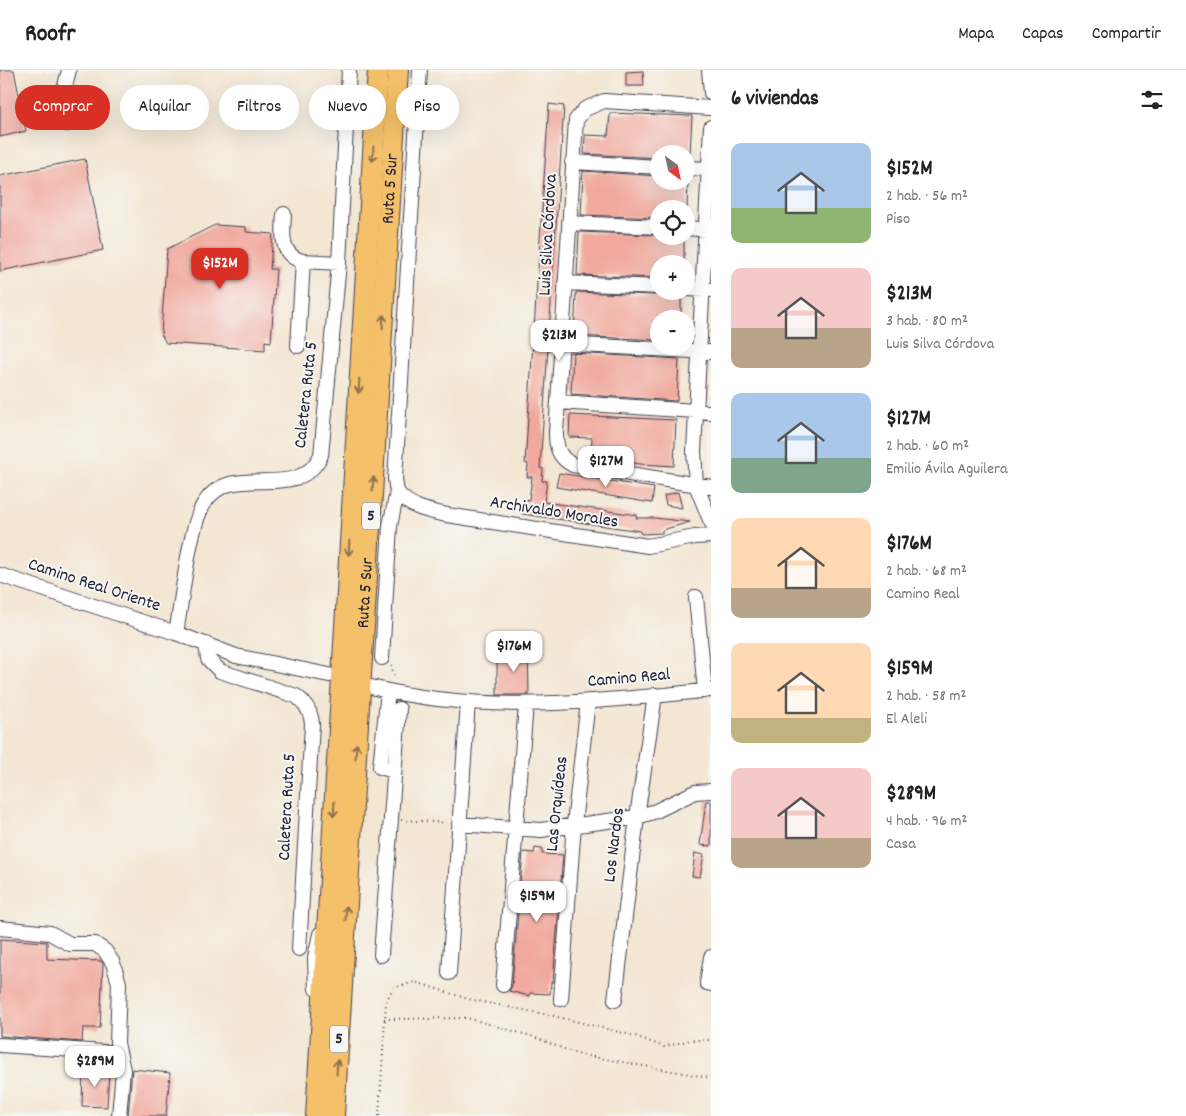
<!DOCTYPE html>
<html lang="es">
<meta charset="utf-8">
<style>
body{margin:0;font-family:Dekko,sans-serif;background:#f2f2f2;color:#222;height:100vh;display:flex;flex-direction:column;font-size:19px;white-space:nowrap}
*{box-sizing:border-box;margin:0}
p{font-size:16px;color:#767676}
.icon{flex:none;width:28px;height:28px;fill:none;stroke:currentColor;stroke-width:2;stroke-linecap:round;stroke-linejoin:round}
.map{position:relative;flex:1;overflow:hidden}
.sheet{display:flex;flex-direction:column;background:#fff;width:475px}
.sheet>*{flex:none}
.guide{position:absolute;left:15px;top:15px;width:475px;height:45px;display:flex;gap:10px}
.needle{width:32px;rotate:147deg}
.buttons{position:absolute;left:650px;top:75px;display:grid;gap:10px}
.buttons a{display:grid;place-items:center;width:45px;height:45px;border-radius:50%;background:#fff;box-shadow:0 5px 20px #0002;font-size:25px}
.price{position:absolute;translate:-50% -42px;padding:0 11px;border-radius:10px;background:#fff;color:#222;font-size:16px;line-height:32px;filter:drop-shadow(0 1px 2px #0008)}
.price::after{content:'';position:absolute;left:50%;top:30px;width:15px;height:11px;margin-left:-8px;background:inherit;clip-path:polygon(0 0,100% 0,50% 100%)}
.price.active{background:#d93025;color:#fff}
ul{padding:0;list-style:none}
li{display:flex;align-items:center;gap:15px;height:125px;padding:0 20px}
li span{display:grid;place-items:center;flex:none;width:140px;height:100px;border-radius:10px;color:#555}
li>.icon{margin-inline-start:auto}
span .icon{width:60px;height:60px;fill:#fffc;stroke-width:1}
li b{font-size:21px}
h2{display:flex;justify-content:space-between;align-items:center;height:60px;padding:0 20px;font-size:21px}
.tag{padding:0 18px;border-radius:22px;background:#fff;box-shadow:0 5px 20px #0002;font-size:18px;line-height:45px}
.tag.active{background:#d93025;color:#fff}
header{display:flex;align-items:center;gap:30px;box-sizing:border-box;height:70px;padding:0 25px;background:#fff;border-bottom:1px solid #e0e0e0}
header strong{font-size:24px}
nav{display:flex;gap:28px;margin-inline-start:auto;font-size:18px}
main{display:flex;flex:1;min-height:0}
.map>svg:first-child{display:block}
.building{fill:#f1a99d}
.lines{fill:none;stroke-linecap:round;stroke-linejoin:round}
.minor-casing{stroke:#413f52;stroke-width:16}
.highway-casing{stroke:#413f52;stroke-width:22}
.path{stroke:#413f52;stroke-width:2;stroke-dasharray:1 4;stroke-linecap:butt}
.minor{stroke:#fff;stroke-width:14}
.highway{stroke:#f4c16b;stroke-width:20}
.oneway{stroke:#8b7253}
.labels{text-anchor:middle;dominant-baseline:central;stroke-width:4;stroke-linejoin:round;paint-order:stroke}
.shield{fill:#f6f6f2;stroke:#626272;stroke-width:1}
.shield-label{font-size:16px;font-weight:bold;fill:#22223b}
.street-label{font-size:18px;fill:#22223b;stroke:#f6f6f2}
</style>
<header>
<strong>Roofr</strong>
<nav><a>Mapa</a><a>Capas</a><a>Compartir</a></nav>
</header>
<main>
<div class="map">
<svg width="711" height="1046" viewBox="0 0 711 1046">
<rect width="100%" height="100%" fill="#f6f6f2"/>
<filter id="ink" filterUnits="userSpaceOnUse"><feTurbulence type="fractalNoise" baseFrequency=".02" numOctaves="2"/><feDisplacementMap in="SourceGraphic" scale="10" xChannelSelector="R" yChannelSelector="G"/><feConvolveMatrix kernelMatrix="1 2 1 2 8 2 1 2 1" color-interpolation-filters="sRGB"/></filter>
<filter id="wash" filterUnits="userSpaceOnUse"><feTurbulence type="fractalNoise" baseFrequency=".0096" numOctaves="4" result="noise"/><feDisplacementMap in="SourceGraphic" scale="20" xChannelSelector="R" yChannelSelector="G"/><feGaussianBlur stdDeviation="1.12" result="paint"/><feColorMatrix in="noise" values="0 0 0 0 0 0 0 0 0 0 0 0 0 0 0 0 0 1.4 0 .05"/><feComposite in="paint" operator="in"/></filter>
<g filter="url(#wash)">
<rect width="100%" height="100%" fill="#f3e6d2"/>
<g id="blocks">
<path class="building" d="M0 0H14L26 61 0 67Z
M643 1 644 16H626V2Z
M549 34 564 36 540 398 543 399 542 411H547L544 432 637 445 636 448H655L690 452 662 460V463L641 464 640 461 522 444 524 429 529 430 532 407H527L528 394 525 393Z
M610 43 692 46 690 84H659V88L584 84 585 65 608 66Z
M85 89 103 180 0 201V106Z
M583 101 659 106V111H688L687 139H659V148L581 145Z
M215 155 246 157V162L273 164 270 199H276L271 272 265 271V280L166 273 161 264 167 179Z
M579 162 684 166V194H659V208L577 205Z
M576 222 681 226V248L658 246 657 270 574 266Z
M573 283 679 289 677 331 571 324Z
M570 345 676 350 674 396 640 394 604 387V386L591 385 592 368 569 367Z
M559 403 654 418 652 433 556 417Z
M678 422 682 438 666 435 664 426Z
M520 572H528L529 625H497V585H520Z
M706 731H711V776L700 775Z
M535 778 542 779V784L563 785 553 912H551L550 924 530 923V926L509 921 512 916 523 782 534 783Z
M695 783 704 785 700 807 692 806Z
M0 869 47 872V889L101 891 103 894 100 958H83L82 972 0 966Z
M83 999 109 1000 107 1037 82 1036Z
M132 999 170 1003 166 1046H128Z"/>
</g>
</g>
<g filter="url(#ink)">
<use href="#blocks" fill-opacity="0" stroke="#413f52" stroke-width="1"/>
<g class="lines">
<defs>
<path id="minor" d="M709 0 711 23
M711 38 604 31 585 39 576 50 556 363C556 378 559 388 573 395L711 417
M67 54 65 16 69 0
M711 57 694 381 696 415 711 452
M572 92 659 97
M686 98 711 99
M284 144C283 163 279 186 303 191L298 276
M569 153 659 157
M686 158 711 160
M303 191 339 193
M565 213 659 217
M686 219 710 220
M561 274 711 282
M558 332 711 342
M397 422C410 438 428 441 447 445L648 476 695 467 711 466
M0 505 176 563 236 586 329 605
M696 527 705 621
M176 563C182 532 189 454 205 432 233 389 298 435 321 385L339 193 349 0
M206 574 208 589 220 601 296 626C306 633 311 642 312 654L299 879
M382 588 390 456 397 422 395 409 420 0
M371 617C483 645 597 632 711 620
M388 621 380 697 394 701
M459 754 541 760 637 747 656 741 695 722 711 721
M0 858 50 863 70 874H95L105 881 113 893 119 913 117 973 123 1000 119 1046
M381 885 399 639
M711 887 707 913 711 914
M449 903 468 632
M503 915 526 635
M316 919 315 888 320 864
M561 929 574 754 588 631
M615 930 637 747 655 625
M0 975 119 983"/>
<g id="highway">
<path d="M316 1046 378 0"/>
<path id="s1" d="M334 1046 398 0"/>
</g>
</defs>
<use href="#minor" class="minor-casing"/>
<use href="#highway" class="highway-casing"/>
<path class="path" d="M391 595 395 609
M401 750 449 753
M384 949 467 948 531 966 577 984 711 1008
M379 1046 386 932 393 918 415 912 468 929 554 946 635 966 664 977 690 970H711"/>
<use href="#minor" class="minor"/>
<use href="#highway" class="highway"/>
</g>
<defs><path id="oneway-shaft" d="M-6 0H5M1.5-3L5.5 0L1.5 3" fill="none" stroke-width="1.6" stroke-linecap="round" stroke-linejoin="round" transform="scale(1.25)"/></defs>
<g class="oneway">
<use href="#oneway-shaft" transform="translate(373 84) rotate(93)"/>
<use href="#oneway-shaft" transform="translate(383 252) rotate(-86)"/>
<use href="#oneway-shaft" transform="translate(359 316) rotate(93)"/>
<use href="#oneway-shaft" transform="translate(373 414) rotate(-86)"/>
<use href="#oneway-shaft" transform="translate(349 478) rotate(93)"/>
<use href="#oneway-shaft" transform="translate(356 681) rotate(-86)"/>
<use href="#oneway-shaft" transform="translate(334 739) rotate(93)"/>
<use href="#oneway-shaft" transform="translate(346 843) rotate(-86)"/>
<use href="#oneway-shaft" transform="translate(337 997) rotate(-87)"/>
</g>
</g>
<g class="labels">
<g class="shield">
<rect x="362" y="432.5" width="18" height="27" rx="4"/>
<rect x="330" y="955.5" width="18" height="27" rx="4"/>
</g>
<g class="shield-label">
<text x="371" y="446">5</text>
<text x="339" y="969">5</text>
</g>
<g class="street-label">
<text stroke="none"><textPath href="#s1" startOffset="929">Ruta 5 Sur</textPath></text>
<text transform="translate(549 165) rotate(-87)">Luis Silva Córdova</text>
<text transform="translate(307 325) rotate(-84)">Caletera Ruta 5</text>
<text transform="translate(554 443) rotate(9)">Archivaldo Morales</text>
<text transform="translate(94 516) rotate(18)">Camino Real Oriente</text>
<text stroke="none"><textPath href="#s1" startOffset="524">Ruta 5 Sur</textPath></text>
<text transform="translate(629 609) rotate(-5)">Camino Real</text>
<text transform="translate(558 734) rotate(-84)">Las Orquídeas</text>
<text transform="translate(288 737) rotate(-87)">Caletera Ruta 5</text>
<text transform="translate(615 775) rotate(-83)">Los Nardos</text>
</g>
</g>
</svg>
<div class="buttons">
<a><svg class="needle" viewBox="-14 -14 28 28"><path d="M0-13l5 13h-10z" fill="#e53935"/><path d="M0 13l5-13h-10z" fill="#767676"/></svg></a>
<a><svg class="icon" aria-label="locate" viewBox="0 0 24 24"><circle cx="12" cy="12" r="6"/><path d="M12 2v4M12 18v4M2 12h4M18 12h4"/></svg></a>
<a>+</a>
<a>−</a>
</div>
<b class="price active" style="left:220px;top:220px">$152M</b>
<b class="price" style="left:559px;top:292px">$213M</b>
<b class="price" style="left:606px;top:418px">$127M</b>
<b class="price" style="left:514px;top:603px">$176M</b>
<b class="price" style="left:537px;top:853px">$159M</b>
<b class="price" style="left:95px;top:1018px">$289M</b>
<div class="guide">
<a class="tag active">Comprar</a>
<a class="tag">Alquilar</a>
<a class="tag">Filtros</a>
<a class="tag">Nuevo</a>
<a class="tag">Piso</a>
</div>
</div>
<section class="sheet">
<h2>6 viviendas<svg class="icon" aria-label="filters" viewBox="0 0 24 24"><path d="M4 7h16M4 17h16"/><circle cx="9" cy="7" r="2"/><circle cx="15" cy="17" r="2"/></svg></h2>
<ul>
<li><span style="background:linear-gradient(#a9c7e8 65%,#8fb573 0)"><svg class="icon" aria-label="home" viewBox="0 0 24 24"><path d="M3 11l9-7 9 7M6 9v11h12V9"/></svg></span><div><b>$152M</b><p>2 hab. · 56 m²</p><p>Piso</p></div></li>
<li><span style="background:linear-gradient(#f6c9c9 60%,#b9a48a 0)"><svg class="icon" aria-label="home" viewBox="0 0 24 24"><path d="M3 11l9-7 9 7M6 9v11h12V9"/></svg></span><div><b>$213M</b><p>3 hab. · 80 m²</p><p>Luis Silva Córdova</p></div></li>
<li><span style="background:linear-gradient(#a9c7e8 65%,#7fa58c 0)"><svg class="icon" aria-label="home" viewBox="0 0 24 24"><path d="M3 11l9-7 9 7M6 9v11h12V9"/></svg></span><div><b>$127M</b><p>2 hab. · 60 m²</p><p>Emilio Ávila Aguilera</p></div></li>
<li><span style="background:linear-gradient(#ffd9b3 70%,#b9a48a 0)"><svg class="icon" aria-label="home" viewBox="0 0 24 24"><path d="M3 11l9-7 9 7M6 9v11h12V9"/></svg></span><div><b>$176M</b><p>2 hab. · 68 m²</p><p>Camino Real</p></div></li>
<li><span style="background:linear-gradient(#ffd9b3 75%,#c2b280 0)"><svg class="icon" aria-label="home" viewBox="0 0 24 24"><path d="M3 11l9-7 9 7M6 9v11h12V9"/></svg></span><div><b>$159M</b><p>2 hab. · 58 m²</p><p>El Aleli</p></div></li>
<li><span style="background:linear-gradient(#f6c9c9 70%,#b9a48a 0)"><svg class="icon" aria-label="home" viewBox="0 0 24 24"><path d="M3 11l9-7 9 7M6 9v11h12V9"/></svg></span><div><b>$289M</b><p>4 hab. · 96 m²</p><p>Casa</p></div></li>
</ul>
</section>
</main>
